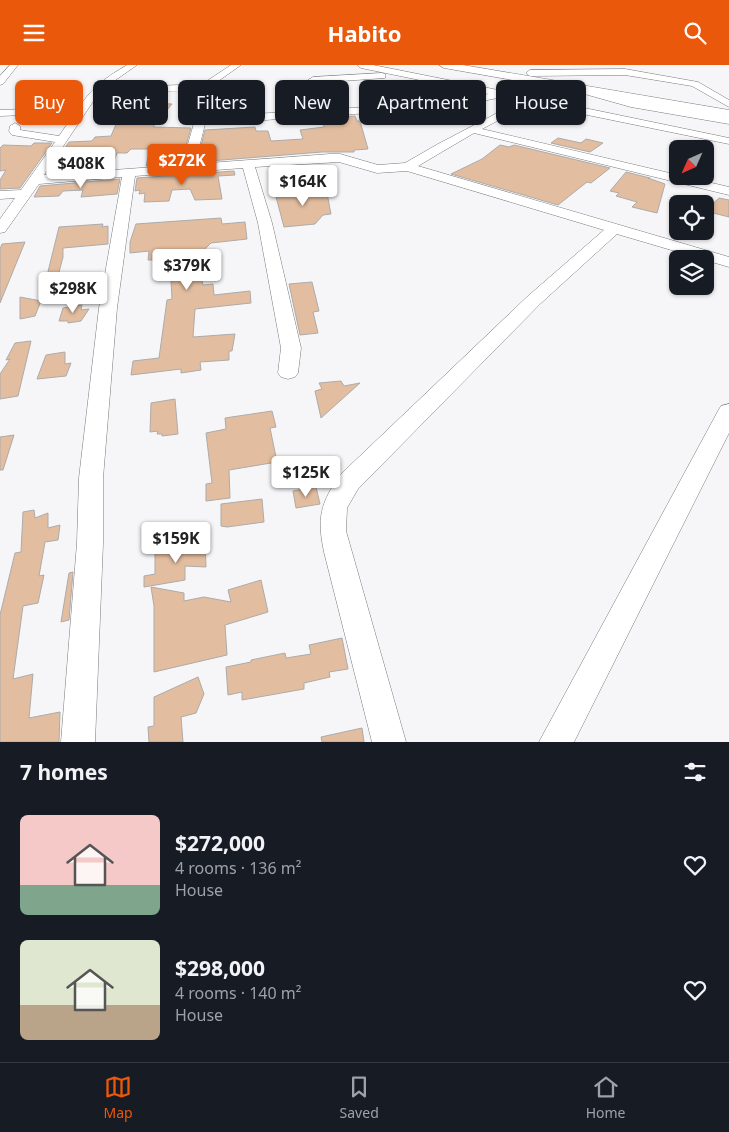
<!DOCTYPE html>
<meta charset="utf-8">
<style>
body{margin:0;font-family:"Noto Sans",sans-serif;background:#20242c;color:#f1f3f6;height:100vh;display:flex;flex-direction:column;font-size:19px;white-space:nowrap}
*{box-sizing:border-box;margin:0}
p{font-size:16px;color:#9ea1a6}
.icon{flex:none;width:28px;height:28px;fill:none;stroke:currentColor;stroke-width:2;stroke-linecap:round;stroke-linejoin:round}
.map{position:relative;height:677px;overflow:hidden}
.side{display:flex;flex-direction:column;background:#171b24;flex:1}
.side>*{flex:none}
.guide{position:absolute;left:15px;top:15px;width:700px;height:45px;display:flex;gap:10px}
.needle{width:32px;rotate:225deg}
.fabs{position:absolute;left:669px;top:75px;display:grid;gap:10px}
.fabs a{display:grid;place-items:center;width:45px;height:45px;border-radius:8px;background:#171b24;box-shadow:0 1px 4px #0004;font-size:25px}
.price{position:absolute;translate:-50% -42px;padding:0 11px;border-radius:5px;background:#fff;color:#222;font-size:16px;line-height:32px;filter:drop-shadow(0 1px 2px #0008)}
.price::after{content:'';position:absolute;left:50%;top:30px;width:15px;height:11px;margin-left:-8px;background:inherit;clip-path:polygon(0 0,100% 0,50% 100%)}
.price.active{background:#ea580c;color:#fff}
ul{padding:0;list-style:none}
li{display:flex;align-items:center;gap:15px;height:125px;padding:0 20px}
li span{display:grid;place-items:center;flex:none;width:140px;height:100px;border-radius:8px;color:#555}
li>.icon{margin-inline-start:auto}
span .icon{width:60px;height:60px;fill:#fffc;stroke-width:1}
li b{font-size:21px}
h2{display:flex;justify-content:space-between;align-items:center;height:60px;padding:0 20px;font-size:21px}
.tag{padding:0 18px;border-radius:8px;background:#171b24;box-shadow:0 1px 4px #0004;font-size:18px;line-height:45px}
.tag.active{background:#ea580c;color:#fff}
header{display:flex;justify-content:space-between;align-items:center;height:65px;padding:0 20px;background:#ea580c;color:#fff;font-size:22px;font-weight:700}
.tabs{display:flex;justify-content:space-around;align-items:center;height:70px;border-top:1px solid #363941;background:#171b24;font-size:14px;color:#9ea1a6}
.tabs a{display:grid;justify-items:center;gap:2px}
.tabs .active{color:#ea580c}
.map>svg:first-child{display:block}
.building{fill:#e3bd9f;stroke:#acabaa}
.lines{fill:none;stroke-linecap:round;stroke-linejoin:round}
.minor-casing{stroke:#78797a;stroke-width:1}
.major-casing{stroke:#78797a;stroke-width:1}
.highway-casing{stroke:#78797a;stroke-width:1}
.minor{fill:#fff;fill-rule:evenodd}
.major{fill:#fff;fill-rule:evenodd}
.highway{fill:#fff;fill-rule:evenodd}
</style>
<header><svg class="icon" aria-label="menu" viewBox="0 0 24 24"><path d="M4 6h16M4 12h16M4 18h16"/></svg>Habito<svg class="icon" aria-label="search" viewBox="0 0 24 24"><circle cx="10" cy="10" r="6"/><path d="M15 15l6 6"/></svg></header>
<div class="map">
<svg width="729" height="677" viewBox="0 0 729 677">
<rect width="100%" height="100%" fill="#f6f6f8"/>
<path class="building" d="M148 38 172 39 153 62 191 63 181 98 146 101 150 84H131L127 88H117L111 103 48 108 69 77 92 76 95 72 111 71 117 57 132 56Z
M355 51 357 56H360L368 84 354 85V87H322L197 97 205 65 255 62 256 66H268L271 76 303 74 300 65 324 62 322 53Z
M558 73 581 78 586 74 603 78 590 87 551 78Z
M34 78H52L20 123 0 124V115L6 105 0 106V83L3 80 31 81Z
M500 80 509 82 514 80 610 103 591 118 587 117 558 140 451 109 482 94Z
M234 106 235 110 218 111 222 134 195 135 190 124 172 125 169 136 144 137 145 128 139 129 140 125 135 126 137 113Z
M626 107 650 113H648L665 119 657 148 632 142 637 137 616 131 619 128 610 126Z
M120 114 117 129 81 132 83 125 63 126 59 131 34 132 40 121Z
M326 123 331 149 323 150 315 159 284 162 275 128Z
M719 133 729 135V152L705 146Z
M221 153 222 159 245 157 247 174 211 178 199 190H196L203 220 213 219 214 230 250 226 251 238 195 244 193 272 235 269 232 286H229V295L200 297 201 305 181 308V304L131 310 133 296 159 293 167 235 172 234 170 197 157 198 155 195H148L149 186 130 188V177L136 159Z
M103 159 102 162 108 161V179L63 183V192L58 211 64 220 59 225 55 226 53 233H49V227H43L59 162Z
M25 177 0 238V184L2 179Z
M312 217 319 246 313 247 318 268 300 270 289 219Z
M20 232 41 236 35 251 20 254Z
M82 240 81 245 89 244 81 256 68 258V256H59L63 243Z
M31 276 18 331 0 334V309L10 294 6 295 15 278Z
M65 287V299L71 298 66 311 37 314 46 290Z
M341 316 344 321 360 318 321 353 315 326 322 324 319 318Z
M175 334 178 369 162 371V369H157L158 366 150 367 151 338Z
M272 346 276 362 270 363 277 397 229 405 230 433 206 436V419L212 418 206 368 226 364 225 353Z
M14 370 3 405H0V372Z
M316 422 320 439 296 443 293 426Z
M262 434 264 457 227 462 221 461V439Z
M34 445 35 453 48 448V463L60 460 58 475 45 477 39 511 44 510 38 538 23 541 13 614 33 609 29 653 60 647 59 677H0V550L15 488 21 487 23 447Z
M205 477 206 502 185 501V515L144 522V511L155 509V486Z
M73 507 69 555 61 557 69 508Z
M261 515 268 547 225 560 227 590 154 607V541L151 522 184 528V536L204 532 231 537 228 525Z
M342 573 348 604 329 607 330 612 304 618V624L242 635V627L228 630 226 602 251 597V595L285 588 286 593 311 589 309 580Z
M198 612 204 629 196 648 181 652 183 677H149L148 662 154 661V632Z
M362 663 364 677H322L321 672Z"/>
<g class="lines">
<defs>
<path id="minor" d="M10 0H18L3 19 0 20V11Z
M127 0H137L104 23 205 19 207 16 231 0H241L214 19 206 52 400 40 405 43 400 46 205 59 195 99 330 89H340L378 100 405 98 438 79 520 36 503 32 430 46 426 48 427 52 423 58 411 59 406 56 407 54 416 53V47L423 42 488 29 361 3 357 0H373L503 26 535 20 585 22 590 25 588 27 535 26 517 29 729 73V79L568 46 557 49 540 58 535 55 536 53 555 43 531 38 482 64 729 122V130L474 68 418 101 729 192V202L617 169 540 239 358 424 347 443 346 466 406 677H372L324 487C317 453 320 439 340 410L528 231 604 165 407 106 377 108 339 97 255 102 272 158 301 283 298 308 295 312 288 314 281 312 278 308 281 283 258 158 243 103 135 111 117 243 103 413V478L95 677H61L77 478 79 413 99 243 122 112 39 119 5 167 0 168V154L15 133 0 134V126L21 125 55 77 12 70 9 66 10 61 15 58 20 61V65L59 71 75 48 0 51V45L79 42C94 21 105 13 127 0ZM203 25 195 53 193 56 194 58 182 100 44 110 98 29Z
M625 4 698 17 729 35V42L692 21 625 10 530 11 526 8 530 5Z
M382 8 385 9V13L313 18 308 15 313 12Z
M729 339V368L574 677H539L718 346 721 341Z"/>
<path id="major" d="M585 21 632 34 729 51V59L631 42 581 28 579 25Z"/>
<path id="highway" d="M439 0H463L729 45V53L444 3Z"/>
</defs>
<use href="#minor" class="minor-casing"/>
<use href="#major" class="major-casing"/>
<use href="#highway" class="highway-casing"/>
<use href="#minor" class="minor"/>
<use href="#major" class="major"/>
<use href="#highway" class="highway"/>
</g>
</svg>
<div class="fabs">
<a><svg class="needle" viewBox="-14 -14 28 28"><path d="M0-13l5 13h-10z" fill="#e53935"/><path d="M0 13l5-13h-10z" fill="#9ea1a6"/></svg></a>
<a><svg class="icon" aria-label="locate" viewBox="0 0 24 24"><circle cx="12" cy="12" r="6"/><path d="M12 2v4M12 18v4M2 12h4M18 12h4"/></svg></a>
<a><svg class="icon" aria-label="layers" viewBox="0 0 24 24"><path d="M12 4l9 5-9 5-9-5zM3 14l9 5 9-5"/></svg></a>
</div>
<b class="price active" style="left:182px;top:121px">$272K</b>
<b class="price" style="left:81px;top:124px">$408K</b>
<b class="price" style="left:303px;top:142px">$164K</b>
<b class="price" style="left:187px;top:226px">$379K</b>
<b class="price" style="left:73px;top:249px">$298K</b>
<b class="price" style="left:306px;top:433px">$125K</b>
<b class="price" style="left:176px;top:499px">$159K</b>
<div class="guide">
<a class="tag active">Buy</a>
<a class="tag">Rent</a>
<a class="tag">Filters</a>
<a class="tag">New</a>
<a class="tag">Apartment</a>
<a class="tag">House</a>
</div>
</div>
<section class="side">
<h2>7 homes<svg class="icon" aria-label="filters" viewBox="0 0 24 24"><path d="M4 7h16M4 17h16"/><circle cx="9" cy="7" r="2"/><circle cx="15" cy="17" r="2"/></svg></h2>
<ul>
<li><span style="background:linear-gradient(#f6c9c9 70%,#7fa58c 0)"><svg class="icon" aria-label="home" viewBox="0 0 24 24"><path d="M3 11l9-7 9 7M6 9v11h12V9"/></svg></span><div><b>$272,000</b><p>4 rooms · 136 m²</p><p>House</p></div><svg class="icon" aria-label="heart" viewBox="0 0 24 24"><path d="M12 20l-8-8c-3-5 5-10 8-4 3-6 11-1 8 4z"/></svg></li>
<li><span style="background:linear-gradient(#dfe7d0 65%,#b9a48a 0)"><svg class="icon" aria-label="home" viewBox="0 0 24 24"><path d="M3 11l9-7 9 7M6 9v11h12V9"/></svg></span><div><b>$298,000</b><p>4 rooms · 140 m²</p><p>House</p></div><svg class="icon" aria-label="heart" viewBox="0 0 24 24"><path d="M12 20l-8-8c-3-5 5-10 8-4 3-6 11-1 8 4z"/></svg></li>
</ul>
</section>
<nav class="tabs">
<a class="active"><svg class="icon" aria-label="map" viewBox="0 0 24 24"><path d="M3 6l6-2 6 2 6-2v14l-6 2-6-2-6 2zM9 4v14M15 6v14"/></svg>Map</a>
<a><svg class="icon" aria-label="saved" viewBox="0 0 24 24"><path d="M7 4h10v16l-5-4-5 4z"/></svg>Saved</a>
<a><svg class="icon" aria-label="home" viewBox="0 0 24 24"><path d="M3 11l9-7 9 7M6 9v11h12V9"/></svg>Home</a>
</nav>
